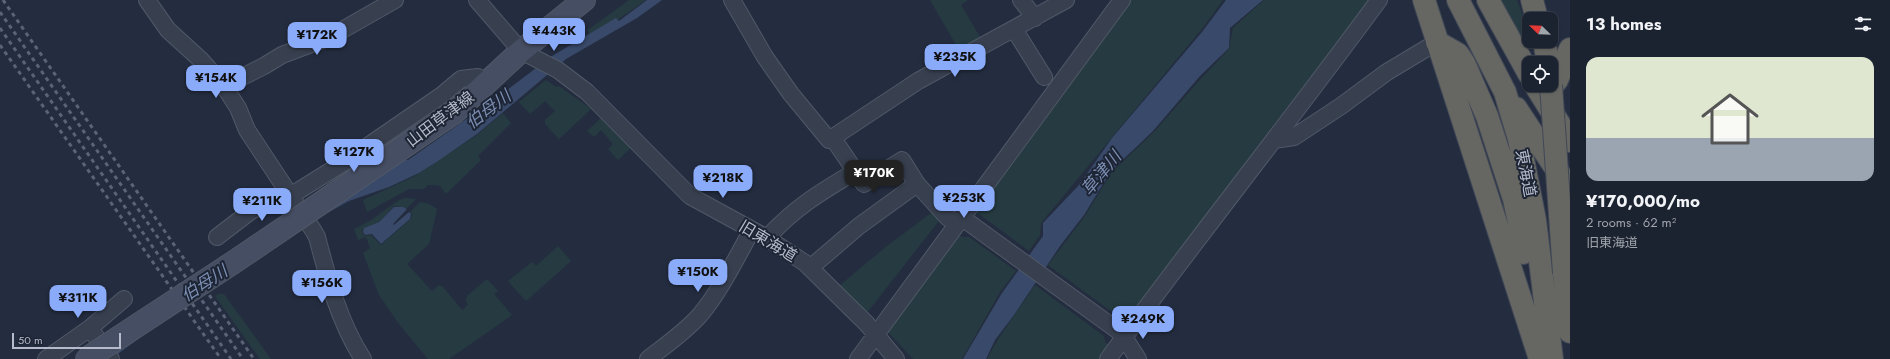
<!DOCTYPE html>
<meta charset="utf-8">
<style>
body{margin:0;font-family:Jost,"Noto Sans JP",sans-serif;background:#282f3c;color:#f1f3f6;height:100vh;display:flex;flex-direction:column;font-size:15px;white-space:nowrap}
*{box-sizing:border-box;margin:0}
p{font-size:13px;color:#a0a4ab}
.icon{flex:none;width:22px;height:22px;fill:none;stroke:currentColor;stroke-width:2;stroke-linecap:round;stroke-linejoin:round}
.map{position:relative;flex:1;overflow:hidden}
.side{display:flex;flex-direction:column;background:#1b2230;width:320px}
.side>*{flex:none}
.needle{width:26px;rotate:293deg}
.tools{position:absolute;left:1522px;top:12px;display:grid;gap:8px}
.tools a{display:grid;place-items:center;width:36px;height:36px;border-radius:8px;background:#1b2230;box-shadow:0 1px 3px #0004,0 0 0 1px #393f4c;font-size:20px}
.scale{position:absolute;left:12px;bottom:10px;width:109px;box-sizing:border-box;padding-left:4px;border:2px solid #b5bbca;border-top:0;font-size:11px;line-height:14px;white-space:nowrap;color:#b5bbca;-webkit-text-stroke:3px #1d2535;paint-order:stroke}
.price{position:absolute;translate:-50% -34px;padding:0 9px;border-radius:8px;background:#8aabfa;color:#111;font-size:13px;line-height:26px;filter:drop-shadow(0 1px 2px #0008)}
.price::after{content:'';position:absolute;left:50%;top:24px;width:12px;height:9px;margin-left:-6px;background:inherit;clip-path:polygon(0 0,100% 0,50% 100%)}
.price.selected{background:#222;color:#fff}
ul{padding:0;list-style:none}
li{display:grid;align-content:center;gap:8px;height:212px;padding:0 16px}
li+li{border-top:1px solid #393f4c}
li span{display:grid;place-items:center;height:124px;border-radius:12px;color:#555}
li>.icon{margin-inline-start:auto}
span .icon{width:72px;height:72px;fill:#fffc;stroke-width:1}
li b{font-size:17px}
h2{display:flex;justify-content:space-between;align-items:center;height:48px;padding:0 16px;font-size:17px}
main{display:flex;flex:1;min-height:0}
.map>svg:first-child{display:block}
.green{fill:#263b41}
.water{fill:#394969}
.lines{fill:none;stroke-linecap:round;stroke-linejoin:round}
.minor-casing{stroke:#505867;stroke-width:18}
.secondary-casing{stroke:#505867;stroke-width:24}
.trunk-casing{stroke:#404857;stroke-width:24}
.minor{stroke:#384050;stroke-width:16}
.secondary{stroke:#464e63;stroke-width:22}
.trunk{stroke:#666662;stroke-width:22}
.rail{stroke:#5a6377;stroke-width:3;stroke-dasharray:4 4;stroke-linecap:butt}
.secondary-bridge-casing{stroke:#505867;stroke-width:24;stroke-linecap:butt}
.trunk-bridge-casing{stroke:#404857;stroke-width:24;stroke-linecap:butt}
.secondary-bridge{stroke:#464e63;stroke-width:22}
.trunk-bridge{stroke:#666662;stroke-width:22}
.labels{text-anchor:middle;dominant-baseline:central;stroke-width:4;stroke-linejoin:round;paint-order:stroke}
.street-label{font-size:16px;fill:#b5bbca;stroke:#1d2535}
.water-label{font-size:17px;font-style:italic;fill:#7c8eb2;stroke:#1d2535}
</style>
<main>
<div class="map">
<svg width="1570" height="359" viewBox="0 0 1570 359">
<rect width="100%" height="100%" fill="#242d40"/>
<path class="green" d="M629 0H646L610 25 590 35 588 30Z
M930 0H968L961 5 980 37 959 50Z
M1130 0H1223L1205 25 1041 223 1040 235 1029 251 975 211Z
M1264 0H1369L1222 193 1128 321 1123 320 1048 265 1085 216 1112 172 1154 132 1198 82 1229 49 1233 28Z
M1500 0H1517L1529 32V35L1524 39 1521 38Z
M546 80 556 87 559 86 591 109 559 139 545 124V120L555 111 545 101 530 114 519 102Z
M503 113 511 123 478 156 481 160 446 194 440 186 434 185H428L424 189H409L367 212 363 200 415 176 477 135Z
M601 118 632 147 618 160 608 149 613 144 601 130 594 137 587 131Z
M406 198 416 199 407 208 394 206 379 222 364 228 362 232 365 236 371 235 381 245 411 219 412 214 410 212 420 202 429 204 437 209 429 244 407 264 432 291 439 285 443 287 462 310 468 305 466 300 467 296 487 279 498 291 494 294 512 315 449 359H428L399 324 379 295 363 253 370 248 366 237 358 240 354 229 368 222 399 200Z
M935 210 942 217 866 314 839 286 887 246Z
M958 234 963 237H969L1016 271 1000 292 962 359H913L887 331Z
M558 246 571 261 526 301 508 281 532 262 536 266Z
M1035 285 1104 336 1105 342 1110 346 1100 359H987C1000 333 1019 310 1035 285Z
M219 294H224L271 359H260L215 296Z"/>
<path class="water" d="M647 0H662L637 18 566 59 477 134 438 161 419 173 389 187 349 201 311 222 280 244 172 314 111 359 83 354 385 157 408 160 495 99 552 56 616 18 619 21Z
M1226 0H1263L1230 28 1229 48 1200 76 1153 131 1111 171 1084 215 1060 246 1014 315 995 340 986 359H963L1002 293 1043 236V223L1079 185 1112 138 1202 32Z
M394 207H403L407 209 393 224 394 225 409 212 411 214 410 219 381 244 372 234 365 235 363 232 364 228 379 222Z"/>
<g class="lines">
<defs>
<path id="minor" d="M147 0 168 30 201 60 224 86 238 108 247 130 313 230 317 237C328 279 339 322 363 359
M477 0 521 51 558 70 587 92 690 196 767 238 805 263 867 324 896 359
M732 0 765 57 791 94 829 140 918 81 1066 0
M1021 0 1035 18
M1014 29 1044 77
M224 86 264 66 282 55 330 37 395 0
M832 137 864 184 902 160 917 184 948 218
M1274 140 1294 137 1341 106 1387 72 1437 42
M961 217 1117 330 1124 337 1138 359
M217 237 251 211 272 201 290 196 343 163 442 95 461 79 478 77 487 82
M767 238C795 207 821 192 856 171
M810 268 859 226 917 184
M90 328 111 359
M46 359 90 328 124 299
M648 359C666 345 685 332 700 315 721 290 736 258 752 230
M858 359 1122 0
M1108 359C1197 238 1290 121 1379 0"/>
<path id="secondary" d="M455 112 521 51 584 0"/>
<path id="trunk" d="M1424 0 1540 359
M1458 0 1505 92 1519 139 1535 220 1552 359
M1488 0 1529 74
M1532 0 1537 19
M1544 41 1548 63
M1437 42 1458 54 1464 63 1487 116 1514 199 1522 237 1523 253
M1535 85 1570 141
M1539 91 1549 90 1557 80 1570 49
M1516 108 1570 190
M1564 273 1570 332"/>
</defs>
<use href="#minor" class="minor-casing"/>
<use href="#secondary" class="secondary-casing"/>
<use href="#trunk" class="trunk-casing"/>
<use href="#minor" class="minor"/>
<use href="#secondary" class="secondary"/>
<use href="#trunk" class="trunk"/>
<path class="rail" d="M3 0 254 359
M0 12 243 359
M0 28 231 359
M0 45 221 359"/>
<defs>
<path id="secondary-bridge" d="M86 359 234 262 455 112"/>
<path id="trunk-bridge" d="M1551 85 1564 273"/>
</defs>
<use href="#secondary-bridge" class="secondary-bridge-casing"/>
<use href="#trunk-bridge" class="trunk-bridge-casing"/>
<use href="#secondary-bridge" class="secondary-bridge"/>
<use href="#trunk-bridge" class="trunk-bridge"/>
</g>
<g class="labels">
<g class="street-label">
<text transform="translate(440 119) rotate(-37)">山田草津線</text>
<text transform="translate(1526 173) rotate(79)">東海道</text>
<text transform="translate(768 241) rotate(31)">旧東海道</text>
</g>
<g class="water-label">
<text transform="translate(488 109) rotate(-37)">伯母川</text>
<text transform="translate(1101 173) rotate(-50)">草津川</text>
<text transform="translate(204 283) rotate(-33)">伯母川</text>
</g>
</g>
</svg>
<div class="tools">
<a><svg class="needle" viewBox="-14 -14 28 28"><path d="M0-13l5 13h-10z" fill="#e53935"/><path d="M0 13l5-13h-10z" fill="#a0a4ab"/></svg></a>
<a><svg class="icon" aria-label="locate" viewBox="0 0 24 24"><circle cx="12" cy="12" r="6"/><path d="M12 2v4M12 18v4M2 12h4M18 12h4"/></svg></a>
</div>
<div class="scale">50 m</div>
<b class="price" style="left:554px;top:52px">¥443K</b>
<b class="price" style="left:317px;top:56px">¥172K</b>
<b class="price" style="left:955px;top:78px">¥235K</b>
<b class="price" style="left:216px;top:99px">¥154K</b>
<b class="price" style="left:354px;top:173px">¥127K</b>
<b class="price selected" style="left:874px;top:194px">¥170K</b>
<b class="price" style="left:723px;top:199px">¥218K</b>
<b class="price" style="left:964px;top:219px">¥253K</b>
<b class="price" style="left:262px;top:222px">¥211K</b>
<b class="price" style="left:698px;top:293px">¥150K</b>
<b class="price" style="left:322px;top:304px">¥156K</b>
<b class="price" style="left:78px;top:319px">¥311K</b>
<b class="price" style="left:1143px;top:340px">¥249K</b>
</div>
<section class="side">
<h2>13 homes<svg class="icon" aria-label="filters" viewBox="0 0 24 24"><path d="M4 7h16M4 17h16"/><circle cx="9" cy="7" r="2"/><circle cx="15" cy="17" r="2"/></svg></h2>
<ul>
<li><span style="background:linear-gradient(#dfe7d0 65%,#9aa5b1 0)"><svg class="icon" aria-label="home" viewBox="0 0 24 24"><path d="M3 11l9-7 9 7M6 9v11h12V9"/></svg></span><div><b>¥170,000/mo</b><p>2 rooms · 62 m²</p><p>旧東海道</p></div></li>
</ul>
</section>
</main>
